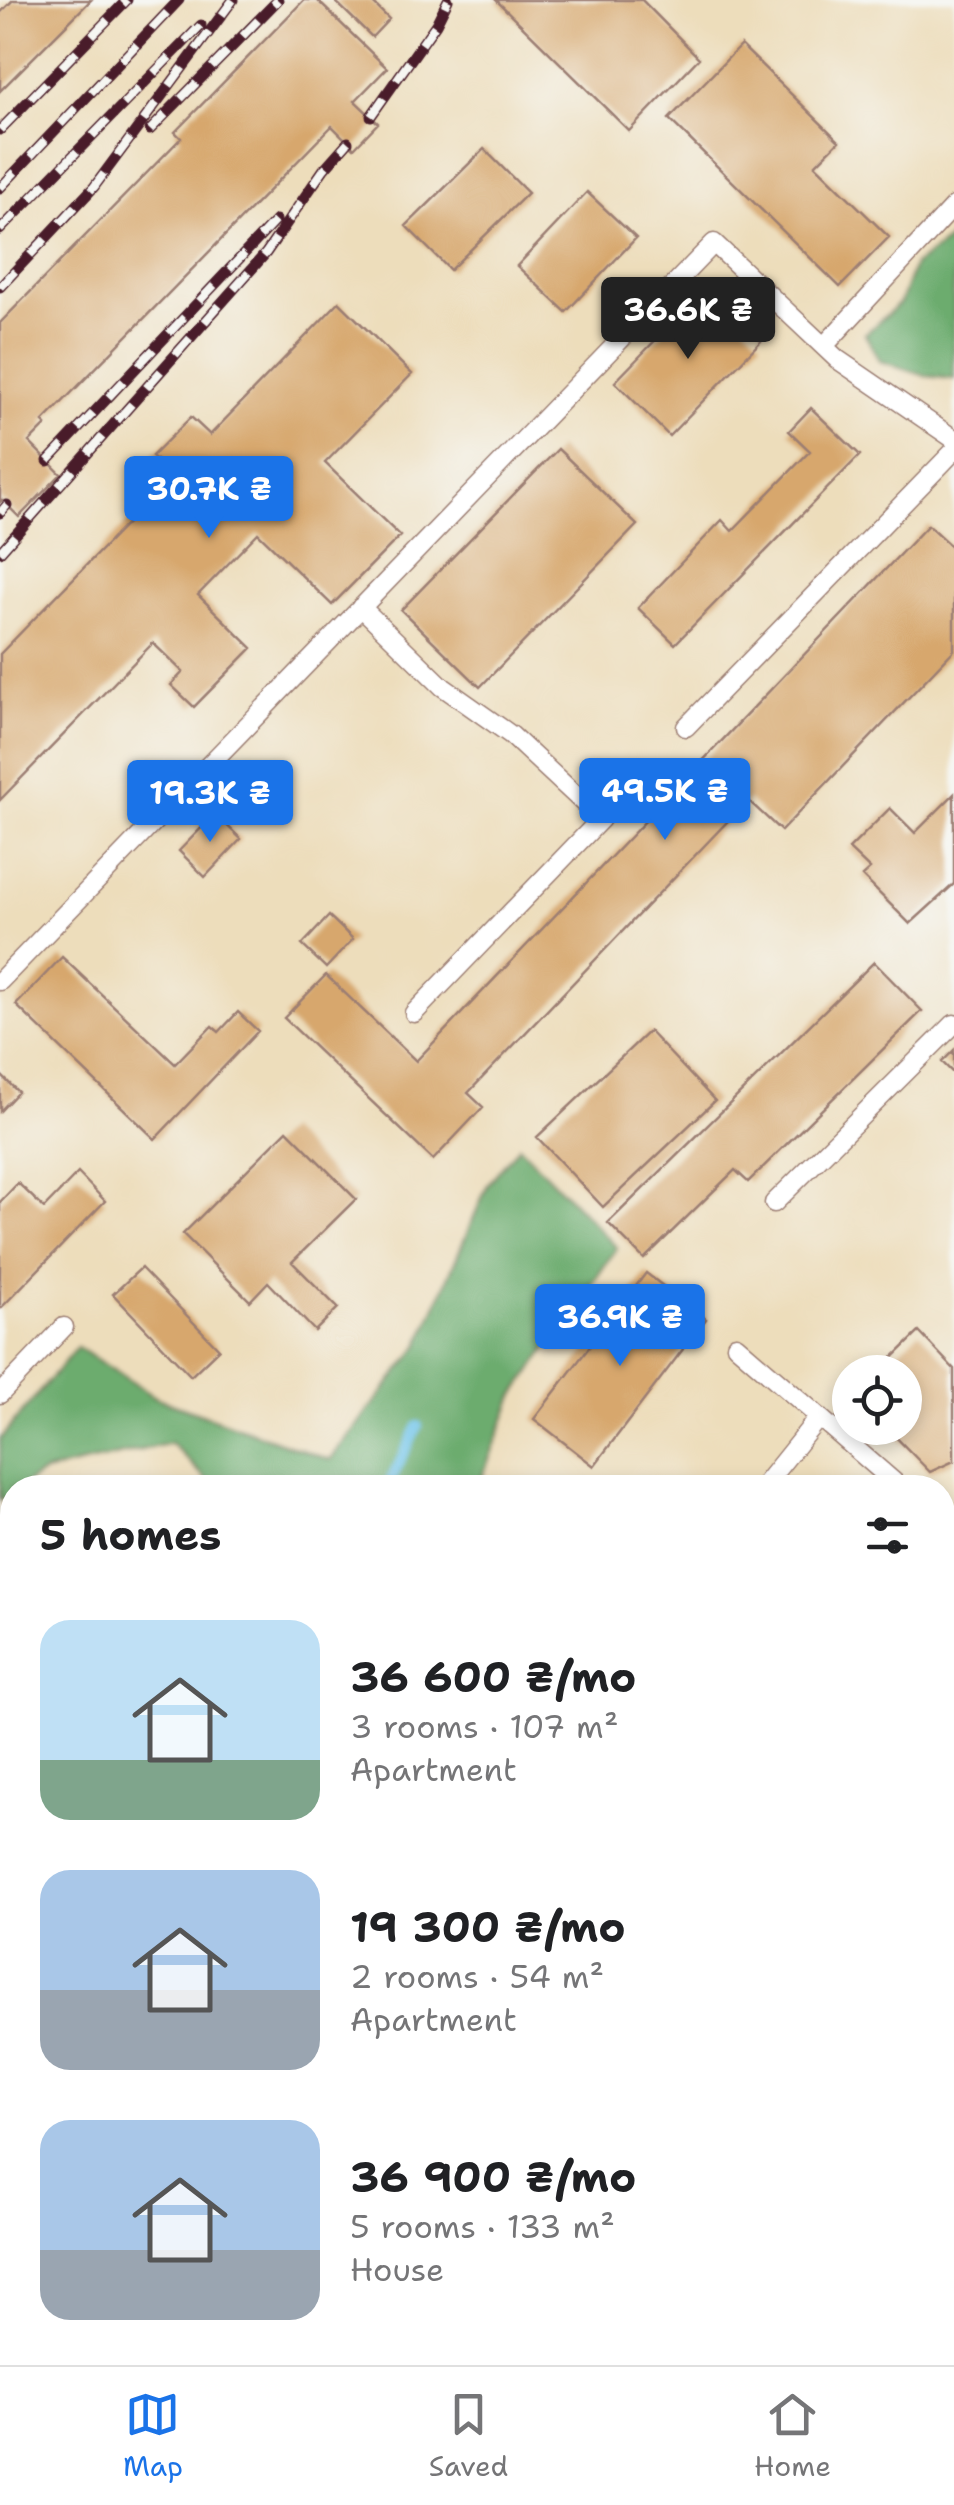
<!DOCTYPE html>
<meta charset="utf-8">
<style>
body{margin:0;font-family:"Shantell Sans",sans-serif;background:#f6f6f6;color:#202124;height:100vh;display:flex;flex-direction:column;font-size:38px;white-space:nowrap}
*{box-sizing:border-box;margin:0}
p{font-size:32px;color:#757577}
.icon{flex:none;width:55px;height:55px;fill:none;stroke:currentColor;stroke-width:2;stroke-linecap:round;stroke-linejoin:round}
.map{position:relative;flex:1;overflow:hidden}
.side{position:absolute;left:0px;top:1475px;width:955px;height:890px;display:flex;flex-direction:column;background:#fff;border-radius:40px 40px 0 0;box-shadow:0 5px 15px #0003}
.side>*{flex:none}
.tools{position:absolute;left:832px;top:1355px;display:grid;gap:20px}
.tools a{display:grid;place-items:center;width:90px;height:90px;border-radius:50%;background:#fff;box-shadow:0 5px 15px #0003;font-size:50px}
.price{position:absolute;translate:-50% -85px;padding:0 22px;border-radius:10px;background:#1a73e8;color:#fff;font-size:32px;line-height:65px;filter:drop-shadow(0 2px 5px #0008)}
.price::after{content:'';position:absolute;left:50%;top:60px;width:30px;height:22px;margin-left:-15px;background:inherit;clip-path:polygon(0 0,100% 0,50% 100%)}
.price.on{background:#222;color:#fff}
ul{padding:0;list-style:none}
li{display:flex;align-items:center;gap:30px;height:250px;padding:0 40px}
li span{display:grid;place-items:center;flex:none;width:280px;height:200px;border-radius:30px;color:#555}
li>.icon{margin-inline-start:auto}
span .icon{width:120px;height:120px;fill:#fffc;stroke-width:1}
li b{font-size:42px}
h2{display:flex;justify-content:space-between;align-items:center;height:120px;padding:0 40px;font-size:42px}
.menu{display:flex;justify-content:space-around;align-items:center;height:140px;border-top:2px solid #e0e0e0;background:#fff;font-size:28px;color:#757577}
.menu a{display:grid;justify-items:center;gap:5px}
.menu .on{color:#1a73e8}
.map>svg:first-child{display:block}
.green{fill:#85c780;stroke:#687356;stroke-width:2.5}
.forest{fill:#6cac6e;stroke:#5b664c;stroke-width:2.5}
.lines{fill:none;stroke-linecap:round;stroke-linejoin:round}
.stream{stroke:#6ec4eb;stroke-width:10}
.building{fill:#d7a76d}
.service-casing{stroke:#9c7e73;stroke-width:21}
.primary-casing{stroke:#9c7e73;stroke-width:56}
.path{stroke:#9c7e73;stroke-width:6;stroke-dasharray:2.5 8;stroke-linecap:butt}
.service{stroke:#fff;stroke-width:18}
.primary{stroke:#fbbb8c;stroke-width:52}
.rail-casing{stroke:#4a1f2b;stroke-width:11}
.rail{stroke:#f6f6f2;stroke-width:8;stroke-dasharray:22;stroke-linecap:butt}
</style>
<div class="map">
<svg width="954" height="2365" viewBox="0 0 954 2365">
<rect width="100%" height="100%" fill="#f6f6f2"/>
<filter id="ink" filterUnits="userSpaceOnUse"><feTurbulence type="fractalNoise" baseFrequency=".01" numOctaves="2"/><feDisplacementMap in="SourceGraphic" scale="20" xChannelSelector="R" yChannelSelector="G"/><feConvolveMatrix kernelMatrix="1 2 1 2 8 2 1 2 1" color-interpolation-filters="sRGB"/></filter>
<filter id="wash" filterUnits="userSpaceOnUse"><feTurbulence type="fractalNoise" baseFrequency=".0048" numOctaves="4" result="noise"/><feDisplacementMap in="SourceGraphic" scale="40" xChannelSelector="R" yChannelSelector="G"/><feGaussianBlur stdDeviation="2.25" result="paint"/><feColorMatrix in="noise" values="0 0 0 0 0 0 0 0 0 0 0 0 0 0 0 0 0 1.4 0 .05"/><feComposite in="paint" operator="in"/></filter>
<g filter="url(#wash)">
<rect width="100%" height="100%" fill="#edddbb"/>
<path class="green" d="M12 2340V2352L80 2353 94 2365H0V2345Z
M354 2353 367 2365H205L201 2361 209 2353Z"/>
<path class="forest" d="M954 236V379L926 376 880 361 865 334 900 303 914 265Z
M519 1146 617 1248 514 1396 478 1487H214L171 1443 44 1472 21 1487 12 1488V1493L0 1501V1439L77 1347 157 1398 330 1460 419 1346 488 1184Z
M0 1713 12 1725V1750L0 1762Z"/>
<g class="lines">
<path class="stream" d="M387 1488 418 1426"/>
</g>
<g id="blocks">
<path class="building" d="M13 0H91L0 91V13Z
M304 0H317L387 68 355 101 378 123 354 148 332 126 43 422 46 425 29 442 61 474 19 517 2 500 0 502V323L181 138 175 132Z
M334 0H370L389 19 372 37Z
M496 0H642L699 58 629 131Z
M741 45 839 141 815 165 889 237 840 287 669 119Z
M484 149 528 193 450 270 406 226Z
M587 192 636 238 566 312 517 266Z
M706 288 761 341 669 436 615 382Z
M339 302 412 374 325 463 400 536 332 605 258 533 198 595 252 648 194 707 171 685 183 672 153 643 0 800V654L173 476 152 456 191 417 210 435Z
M811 408 860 455 675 644 638 608 722 520 732 531 810 451 789 431Z
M558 449 637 525 480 687 401 610Z
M928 525 954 549V650L781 831 748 800 468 1093 483 1107 433 1160 284 1018 326 975 416 1061Z
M954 794V884L910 924 862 876 870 869 849 849 890 808 915 833Z
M215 814 241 839 205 877 179 851Z
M329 916 353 939 326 968 302 945Z
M62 957 175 1064 212 1026 219 1032 238 1012 258 1031 155 1139 16 1005Z
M874 962 922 1011 748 1182 735 1170 644 1259 608 1223Z
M649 1031 715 1101 603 1207 537 1137Z
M954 1050V1074L942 1062Z
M0 1074 18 1092 0 1111Z
M287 1130 356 1199 292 1262 338 1308 315 1331 268 1282 250 1301 183 1234Z
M78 1173 105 1201 0 1309V1202L18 1183 44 1208Z
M141 1268 219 1349 191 1376 113 1294Z
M646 1273 706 1319 594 1466 534 1419Z
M919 1332 954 1369V1461L930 1472 887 1428H905V1372H878Z
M12 1804V1831L0 1818Z
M0 2206 12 2218V2230L0 2243Z
M942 2212 954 2224V2248L942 2260Z
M954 2271V2311L942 2300V2283Z
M394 2352H432L420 2365H407Z
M767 2352H806L810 2356 801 2365H779Z"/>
</g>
</g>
<g filter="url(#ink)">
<use href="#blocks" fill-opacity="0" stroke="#9c7e73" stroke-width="2.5"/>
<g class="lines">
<defs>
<path id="service" d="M824 346 954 206
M361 607 443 687 511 735 601 819 414 1013
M686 727 954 451
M0 981 714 243 837 359 954 439
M774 1203 954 1024
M736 1345 901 1488
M0 1394 64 1327
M762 1488 819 1417
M942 1523 954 1533
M942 1719 954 1708"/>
<path id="primary" d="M942 2009 954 1998
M582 2365 595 2352"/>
</defs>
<use href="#service" class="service-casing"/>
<use href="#primary" class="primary-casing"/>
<path class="path" d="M0 1903 12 1933
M0 1988 12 1954
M0 2006 12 2017
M942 2083 954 2072
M654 2365 667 2352"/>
<use href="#service" class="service"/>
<use href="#primary" class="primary"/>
<defs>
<path id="rail" d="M371 116 436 24 448 0
M0 130 127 0
M150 130 278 0
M0 188 179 0
M0 230 201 25
M0 287 94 187 233 0
M48 461 276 220
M0 513 7 505
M0 552 266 253 324 169 348 142"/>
</defs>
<use href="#rail" class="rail-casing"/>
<use href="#rail" class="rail"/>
</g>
</g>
</svg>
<div class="tools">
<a><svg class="icon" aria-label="locate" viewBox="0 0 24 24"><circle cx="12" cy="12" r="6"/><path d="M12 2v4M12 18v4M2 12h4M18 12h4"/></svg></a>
</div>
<b class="price on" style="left:688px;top:362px">36.6K ₴</b>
<b class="price" style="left:209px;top:541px">30.7K ₴</b>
<b class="price" style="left:665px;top:843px">49.5K ₴</b>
<b class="price" style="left:210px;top:845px">19.3K ₴</b>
<b class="price" style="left:620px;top:1369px">36.9K ₴</b>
<section class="side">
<h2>5 homes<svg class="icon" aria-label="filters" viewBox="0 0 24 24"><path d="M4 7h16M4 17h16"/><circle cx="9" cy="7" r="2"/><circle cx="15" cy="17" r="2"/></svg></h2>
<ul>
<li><span style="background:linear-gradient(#bfe0f5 70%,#7fa58c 0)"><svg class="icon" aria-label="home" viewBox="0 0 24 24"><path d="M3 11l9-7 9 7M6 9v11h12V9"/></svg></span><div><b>36 600 ₴/mo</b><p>3 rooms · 107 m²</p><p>Apartment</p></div></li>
<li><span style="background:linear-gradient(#a9c7e8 60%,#9aa5b1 0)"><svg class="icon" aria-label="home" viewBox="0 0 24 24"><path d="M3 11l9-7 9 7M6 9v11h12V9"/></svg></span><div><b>19 300 ₴/mo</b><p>2 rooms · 54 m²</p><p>Apartment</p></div></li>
<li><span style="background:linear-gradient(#a9c7e8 65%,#9aa5b1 0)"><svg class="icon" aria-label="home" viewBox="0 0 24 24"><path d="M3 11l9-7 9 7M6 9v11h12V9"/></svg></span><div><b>36 900 ₴/mo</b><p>5 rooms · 133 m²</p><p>House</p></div></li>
</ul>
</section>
</div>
<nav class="menu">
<a class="on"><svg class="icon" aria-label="map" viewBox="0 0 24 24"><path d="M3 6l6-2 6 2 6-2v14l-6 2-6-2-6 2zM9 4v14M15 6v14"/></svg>Map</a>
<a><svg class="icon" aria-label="saved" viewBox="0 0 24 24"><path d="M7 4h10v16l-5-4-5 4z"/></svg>Saved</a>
<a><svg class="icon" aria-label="home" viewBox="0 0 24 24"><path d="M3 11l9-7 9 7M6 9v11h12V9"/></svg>Home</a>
</nav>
